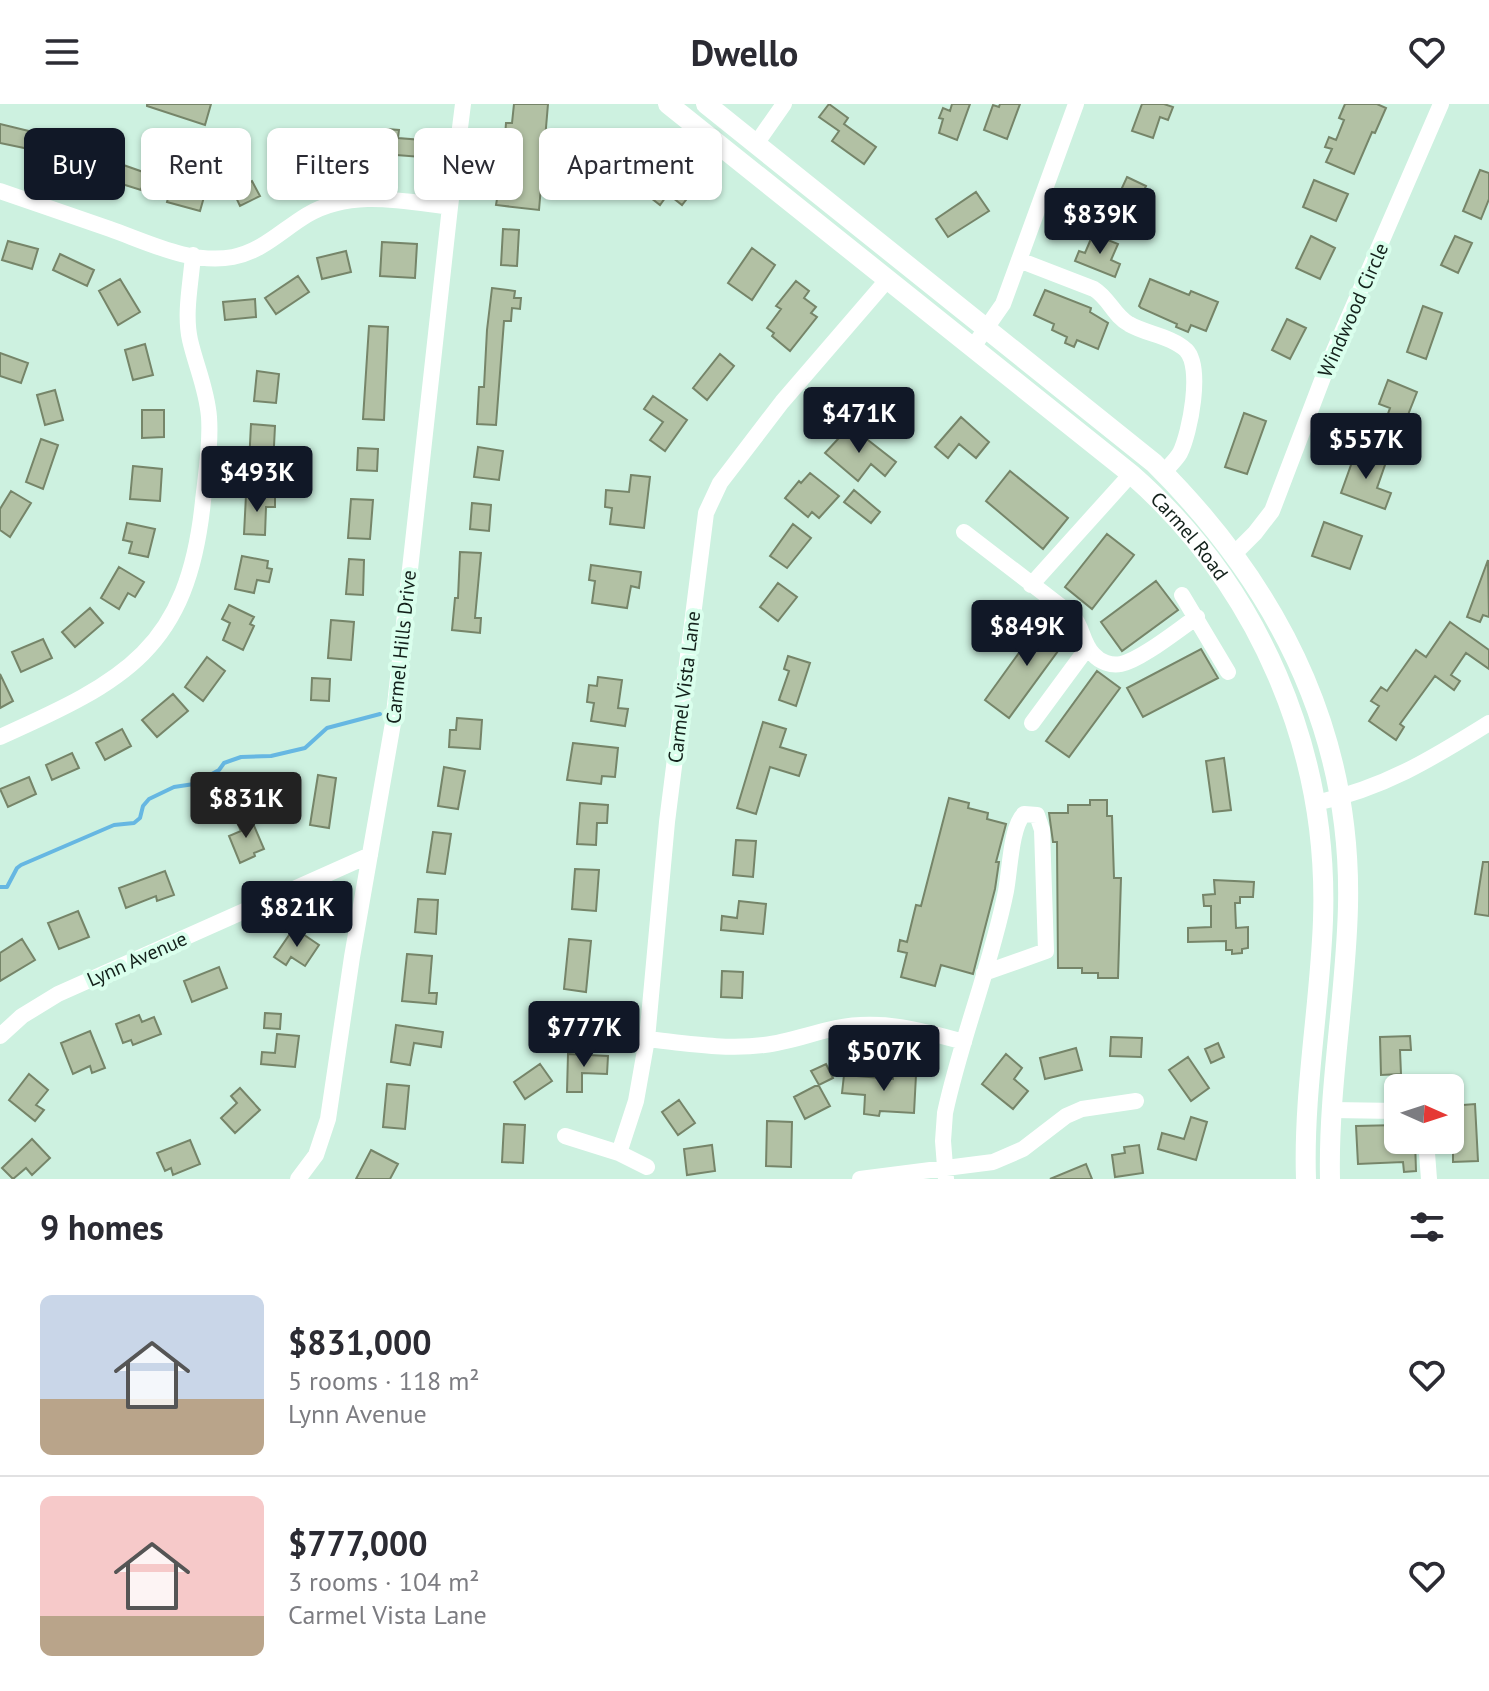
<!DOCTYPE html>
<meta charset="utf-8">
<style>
body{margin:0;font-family:"PT Sans",sans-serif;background:#f7f7f7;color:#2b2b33;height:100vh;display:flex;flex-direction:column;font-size:30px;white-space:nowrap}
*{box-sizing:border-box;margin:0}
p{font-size:26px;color:#7c7c81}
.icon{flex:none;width:44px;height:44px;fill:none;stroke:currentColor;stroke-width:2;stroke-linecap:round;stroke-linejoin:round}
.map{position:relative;height:1075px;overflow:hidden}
.details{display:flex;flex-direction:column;background:#fff;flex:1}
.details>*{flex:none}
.hud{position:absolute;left:24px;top:24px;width:800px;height:72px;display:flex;gap:16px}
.needle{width:52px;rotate:93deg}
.fabs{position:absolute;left:1384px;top:970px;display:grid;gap:16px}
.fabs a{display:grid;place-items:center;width:80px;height:80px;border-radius:12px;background:#fff;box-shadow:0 2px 6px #0004;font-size:40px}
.price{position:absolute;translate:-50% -68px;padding:0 18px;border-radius:8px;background:#111827;color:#fff;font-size:26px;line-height:52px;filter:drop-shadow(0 2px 4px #0008)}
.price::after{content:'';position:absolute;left:50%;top:48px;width:24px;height:18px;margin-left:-12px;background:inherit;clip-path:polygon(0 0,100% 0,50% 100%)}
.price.current{background:#222;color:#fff}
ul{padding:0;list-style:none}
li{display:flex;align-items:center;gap:24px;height:200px;padding:0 40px}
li+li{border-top:2px solid #e1e1e2}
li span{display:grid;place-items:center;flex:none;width:224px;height:160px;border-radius:12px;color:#555}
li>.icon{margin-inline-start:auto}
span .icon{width:96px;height:96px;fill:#fffc;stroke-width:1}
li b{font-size:34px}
h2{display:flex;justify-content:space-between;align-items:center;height:96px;padding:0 40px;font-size:34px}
.tag{padding:0 28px;border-radius:12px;background:#fff;box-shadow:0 2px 6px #0004;font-size:28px;line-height:72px}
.tag.current{background:#111827;color:#fff}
header{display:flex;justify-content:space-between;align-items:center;height:104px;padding:0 40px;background:#fff;font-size:36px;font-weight:700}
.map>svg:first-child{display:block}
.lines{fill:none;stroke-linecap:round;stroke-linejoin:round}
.stream{stroke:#66b7e2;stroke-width:4}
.building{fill:#b2c1a4;stroke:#768569;stroke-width:2}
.minor{stroke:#fff;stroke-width:16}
.major{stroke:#fff;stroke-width:20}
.labels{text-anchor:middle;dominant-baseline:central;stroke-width:8;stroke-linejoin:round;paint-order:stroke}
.street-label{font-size:20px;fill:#13211b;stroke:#daffed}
</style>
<header><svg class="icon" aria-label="menu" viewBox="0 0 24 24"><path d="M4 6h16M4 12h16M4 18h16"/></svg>Dwello<svg class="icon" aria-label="heart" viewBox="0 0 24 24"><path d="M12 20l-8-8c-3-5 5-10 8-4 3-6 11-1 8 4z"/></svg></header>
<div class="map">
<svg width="1489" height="1075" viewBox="0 0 1489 1075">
<rect width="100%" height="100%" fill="#cdf1e0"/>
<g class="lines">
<path class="stream" d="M0 783H7L17 764 21 761 114 721 134 719 140 714 143 702 149 695 174 683 194 680 219 666 224 659 241 653 271 652 305 644 327 624 380 610"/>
</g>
<path class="building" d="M147 0H211L205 21 147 2Z
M514 0H548L539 106 496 101 498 89H503L504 75H509L510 67 519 68 521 47 504 46 506 19H512Z
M829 0 848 14 844 20 876 43 864 60 832 37 839 27 819 13Z
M952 0H970L957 36 939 29 943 15 939 14 943 4 950 7Z
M1000 0H1020L1007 35 984 26 993 1 999 3Z
M1142 0H1164L1173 3 1168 16 1160 13 1153 34 1132 27Z
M1345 0H1377L1386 4 1375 29 1372 28 1354 70 1326 58 1332 45 1325 43 1329 33 1336 36 1344 16 1339 14Z
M0 20 33 28 29 45 0 39Z
M386 25 399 26 398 34 422 36 421 53 384 50Z
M360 28 363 51 318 57 284 69 270 35 283 31 289 49 321 38 320 34Z
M57 34 94 46 87 68 50 55Z
M166 48 181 52 176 69 160 64Z
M660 55 696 83 682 101 668 90 660 101 646 90 656 77 648 71Z
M112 57 146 69 141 86 106 75Z
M1480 66 1489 69V95L1481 115 1463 107Z
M1127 73 1146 82 1129 119 1110 110Z
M173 76 206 86 200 107 167 98Z
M1314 76 1348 90 1336 117 1303 103Z
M252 77 260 92 240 102 233 87Z
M976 88 989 107 948 133 936 115Z
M503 125 519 126 517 162 501 161Z
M1093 130 1118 140 1111 156 1120 160 1115 173 1075 157 1079 147 1085 149Z
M1311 132 1335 144 1320 175 1296 164Z
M1455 132 1472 139 1458 169 1441 161Z
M8 137 38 145 32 165 2 156Z
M382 138 417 140 415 174 380 172Z
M752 144 775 161 752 196 728 179Z
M346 147 351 168 322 175 317 154Z
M60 150 94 166 87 182 53 166Z
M298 172 309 188 276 210 265 194Z
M120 175 140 208 118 221 99 187Z
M1150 175 1189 191 1191 187 1218 198 1206 227 1191 221 1188 228 1176 223 1177 220 1141 204 1139 202Z
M796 177 809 187 804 194 816 203 811 209 817 213 790 247 772 232 774 229 767 224 781 205 776 202Z
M492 184 515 187 514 194H521L520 205 512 204 511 217H504L496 321 477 320 479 283H484L487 226Z
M1045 186 1091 204 1090 208 1108 219 1098 245 1077 236 1074 243 1065 239 1067 233 1052 226 1054 220 1034 211Z
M255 195 256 213 225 216 223 198Z
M1423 202 1442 209 1426 255 1407 248Z
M1287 215 1306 224 1290 255 1272 246Z
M369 222 388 223 384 316 363 315Z
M145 240 153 271 133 276 125 246Z
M0 249 28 259 21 279 0 272Z
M720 250 734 262 707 296 693 284Z
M257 267 279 270 276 299 254 297Z
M1388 276 1417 288 1402 326 1385 318 1390 304 1379 300Z
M55 286 63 316 45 321 37 291Z
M653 292 687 316 665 347 650 336 663 318 644 305Z
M142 306H164V333L142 334Z
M1244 309 1266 317 1247 370 1225 363Z
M961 313 989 338 976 354 959 340 948 354 935 343Z
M251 320 275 322 273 362 249 360Z
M850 322 896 358 885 372 871 360 858 377 825 349Z
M41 335 58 341 43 385 26 378Z
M478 343 503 347 499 376 474 373Z
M358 344 378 345 377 367 357 366Z
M1356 347 1386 358 1377 384 1391 389 1385 405 1341 389Z
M133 362 162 365 160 397 130 395Z
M1010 367 1068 414 1043 445 986 397Z
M810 369 839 392 819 414 812 408 808 413 785 394 799 377 801 379Z
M631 371 650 373 644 424 610 420 612 404 605 403 606 386 629 388Z
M854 386 880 408 871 419 844 398Z
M11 387 31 399 10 433 0 426V405Z
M246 391 275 393V403H266L265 431 244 430Z
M351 395 373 396 370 435 348 434Z
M472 399 491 401 489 427 470 425Z
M1324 418 1362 432 1350 465 1312 452Z
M127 419 155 425 148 453 129 449 132 438 123 436Z
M793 420 811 434 787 464 770 452Z
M1107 430 1134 451 1092 505 1065 483Z
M460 448 481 449 475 514H481L480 529 452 526 455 494H458Z
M242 452 268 457 267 464 272 465 269 478 257 476 254 489 235 485Z
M349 455 364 456 363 491 346 490Z
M1488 456 1489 513 1483 511 1480 518 1467 513Z
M591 461 641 468 639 484 631 482 627 504 592 499 595 477 589 476Z
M119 463 144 478 135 493 128 489 119 505 101 494Z
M1156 477 1178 506 1122 547 1101 518Z
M778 479 797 493 778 517 760 503Z
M229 501 254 513 250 520 254 522 243 546 223 536 230 519 222 515Z
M90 504 103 519 75 543 62 528Z
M1044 514 1069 532 1009 614 985 596Z
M331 516 354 518 351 556 328 554Z
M1450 518 1489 546V565L1466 549 1451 571 1460 577 1454 586 1435 572 1400 620 1404 623 1396 636 1369 617 1379 602 1371 597 1381 583 1387 587 1416 546 1426 553Z
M43 535 52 554 21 568 12 548Z
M1201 545 1218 574 1143 613 1127 584Z
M788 552 810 559 796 602 779 596 789 567 784 565Z
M207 553 225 567 203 597 185 583Z
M1097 567 1120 584 1069 653 1046 637Z
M0 570 13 597 0 604Z
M598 573 622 576 618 604 628 605 625 622 591 617 594 599 587 598 589 581 597 582Z
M312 574 330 575 329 597 311 596Z
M173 590 188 607 157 633 142 616Z
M457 614 482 616 480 645 449 643 450 626H456Z
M763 618 786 625 780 643 806 651 799 672 770 663 756 710 737 704Z
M122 625 131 642 105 656 96 639Z
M573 639 618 644 615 673 602 672 601 680 567 676Z
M72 649 79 664 52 676 46 661Z
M1224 654 1231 706 1213 708 1206 657Z
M444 663 465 667 458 705 438 702Z
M318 671 336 674 329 724 310 721Z
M29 673 36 690 8 703 0 685Z
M949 694 969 699 968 704 988 709 987 715 1006 720 996 758H999L995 785 973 870 941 861 935 882 901 873 907 849 898 847 900 836 907 838 916 801 921 802Z
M1090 696H1107V712H1112L1114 774H1121L1118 874H1098V869H1082V864H1058L1057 738H1053L1049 709H1068V701H1090Z
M580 699 608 701 607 719H597L596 741 577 740Z
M249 710 264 745 254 749 255 752 240 759 229 732 241 727 236 716Z
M433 728 451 730 445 770 427 768Z
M736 736 756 737 753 773 733 771Z
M1483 758H1489V812L1475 810Z
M575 765 599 766 596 807 572 805Z
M165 767 174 791 157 797 156 792 126 804 119 784Z
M1214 776 1254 778 1253 793H1240V799H1235L1236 824 1248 823V844L1242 845V849L1232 850V846H1226V837L1188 838V824L1211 823V802H1204L1203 791 1215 790Z
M418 795 438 796 436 830 415 828Z
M739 797 766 800 763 830 721 826 722 812 737 814Z
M78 807 89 833 59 845 48 819Z
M294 824 319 841 305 862 291 853 286 861 274 853Z
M22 835 35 856 0 877V849Z
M569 835 591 837 586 888 564 885Z
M407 850 432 852 429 889H437L436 900 402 897Z
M219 863 227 884 192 898 184 877Z
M722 867 743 868 742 894 721 893Z
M265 909 281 910 280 925 264 924Z
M139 911 142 918 154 913 161 930 133 941 131 936 123 939 116 920Z
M396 921 443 928 441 943 414 939 410 961 391 958Z
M90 927 105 964 92 969 90 962 73 970 61 939Z
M277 930 299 932 295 963 261 960 262 948 275 949Z
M1410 932 1411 946H1400L1401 970 1381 971 1380 933Z
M1111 933 1142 934 1141 953 1110 952Z
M1218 939 1224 953 1211 959 1205 945Z
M1076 944 1082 966 1045 975 1040 954Z
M568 950 608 952 607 970 582 969V988H567Z
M1006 950 1022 964 1014 975 1028 987 1013 1005 982 980Z
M1188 953 1209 984 1191 997 1169 966Z
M540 960 552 977 525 995 514 978Z
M826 960 833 974 819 981 811 967Z
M29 970 48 986 36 1001 44 1006 35 1017 9 996Z
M893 970 916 971 914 1009 880 1007 879 1012 864 1010 865 991 842 989 844 971 893 975Z
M387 980 409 982 405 1025 383 1023Z
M815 982H819L830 1002 805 1015 794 993Z
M240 984 260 1006 235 1029 221 1014 237 999 231 992Z
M679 996 695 1019 678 1031 662 1008Z
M1475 1000 1478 1057 1453 1058V1047L1438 1048V1036H1450V1002Z
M1191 1013 1207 1018 1196 1056 1158 1045 1162 1029 1184 1035Z
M767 1017 792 1018 791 1063 766 1062Z
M504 1020 525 1021 523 1059 502 1058Z
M1398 1021V1036H1415L1416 1067 1404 1068 1403 1058 1358 1060 1356 1022Z
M32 1035 50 1054 32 1071 26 1064 13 1075 2 1064Z
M190 1036 200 1060 173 1071 171 1064 165 1067 157 1049Z
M712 1041 715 1067 687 1071 684 1045Z
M1139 1041 1143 1069 1115 1073 1112 1051 1125 1049 1124 1043Z
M371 1046 398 1060 390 1075H356Z
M1086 1060 1092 1075H1050Z"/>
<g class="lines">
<path class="minor" d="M756 40 784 0
M0 87C37 100 73 112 110 125 147 138 192 161 233 153 263 147 282 126 307 111 351 85 402 97 450 103
M1019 156 1094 185C1109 194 1114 212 1129 220 1146 230 1171 232 1186 246 1203 263 1190 329 1180 349 1176 356 1169 362 1164 368
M973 243 1003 200 1076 0
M964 428 1072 511C1083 523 1082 539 1093 550 1100 558 1111 562 1121 560 1141 556 1179 525 1197 513
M1235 449 1255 429 1272 407 1327 263 1441 0
M1031 481 1131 370
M1182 491 1228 568
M1032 619 1088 543
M0 633C125 577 188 545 203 397 206 369 211 341 209 313 207 286 196 262 190 236 184 209 191 179 193 151
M1316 699C1384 684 1430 656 1489 619
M0 932 22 912 58 890 370 751
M647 935C685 939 725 946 764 941 789 938 812 929 836 924 881 915 921 926 964 938
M1332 1006 1398 1007
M565 1032 619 1049 647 1063
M1426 1036 1429 1075
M619 1049 636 997 647 935 667 718 706 409 720 379 782 298 888 175
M298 1075 316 1051 328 1015 352 853 393 619 450 103 463 0
M860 1075 993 1058 1023 1045 1066 1012 1082 1005 1136 997
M946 1075 943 1037 945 1009C961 934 991 862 1006 787 1010 766 1011 722 1024 710L1037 711 1042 726 1046 847 984 869"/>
<g class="major">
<path id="s1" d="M668 0 1131 370C1259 482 1329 646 1323 816 1320 902 1303 989 1306 1075"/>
<path d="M706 0 1154 359C1277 481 1352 626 1348 802 1346 893 1328 984 1330 1075"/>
</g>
</g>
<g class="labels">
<g class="street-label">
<text transform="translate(1353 206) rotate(-66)">Windwood Circle</text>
<text stroke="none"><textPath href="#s1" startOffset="678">Carmel Road</textPath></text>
<text transform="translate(401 543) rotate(-84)">Carmel Hills Drive</text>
<text transform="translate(684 583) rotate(-83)">Carmel Vista Lane</text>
<text transform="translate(137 855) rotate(-24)">Lynn Avenue</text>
</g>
</g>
</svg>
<div class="fabs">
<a><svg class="needle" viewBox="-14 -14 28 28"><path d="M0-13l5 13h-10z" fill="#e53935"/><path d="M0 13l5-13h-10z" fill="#7c7c81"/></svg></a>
</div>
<b class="price" style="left:1100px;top:152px">$839K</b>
<b class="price" style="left:859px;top:351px">$471K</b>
<b class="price" style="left:1366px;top:377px">$557K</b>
<b class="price" style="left:257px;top:410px">$493K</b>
<b class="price" style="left:1027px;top:564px">$849K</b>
<b class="price current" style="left:246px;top:736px">$831K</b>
<b class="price" style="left:297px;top:845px">$821K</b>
<b class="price" style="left:584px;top:965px">$777K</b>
<b class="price" style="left:884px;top:989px">$507K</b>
<div class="hud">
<a class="tag current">Buy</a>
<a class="tag">Rent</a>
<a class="tag">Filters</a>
<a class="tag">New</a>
<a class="tag">Apartment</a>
</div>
</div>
<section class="details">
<h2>9 homes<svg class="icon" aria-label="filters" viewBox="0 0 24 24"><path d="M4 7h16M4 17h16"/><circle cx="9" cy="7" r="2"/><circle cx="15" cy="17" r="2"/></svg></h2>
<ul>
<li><span style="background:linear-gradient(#c9d6e8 65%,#b9a48a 0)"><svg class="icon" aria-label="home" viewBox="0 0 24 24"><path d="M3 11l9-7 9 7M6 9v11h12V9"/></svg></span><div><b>$831,000</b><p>5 rooms · 118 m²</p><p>Lynn Avenue</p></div><svg class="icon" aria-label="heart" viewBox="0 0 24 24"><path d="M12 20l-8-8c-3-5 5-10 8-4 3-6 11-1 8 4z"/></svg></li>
<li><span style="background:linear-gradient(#f6c9c9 75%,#b9a48a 0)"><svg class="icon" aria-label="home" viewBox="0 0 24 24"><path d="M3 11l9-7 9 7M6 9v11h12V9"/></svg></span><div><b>$777,000</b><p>3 rooms · 104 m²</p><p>Carmel Vista Lane</p></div><svg class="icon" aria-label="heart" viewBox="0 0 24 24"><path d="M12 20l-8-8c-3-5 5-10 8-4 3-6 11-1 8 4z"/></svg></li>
</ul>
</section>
